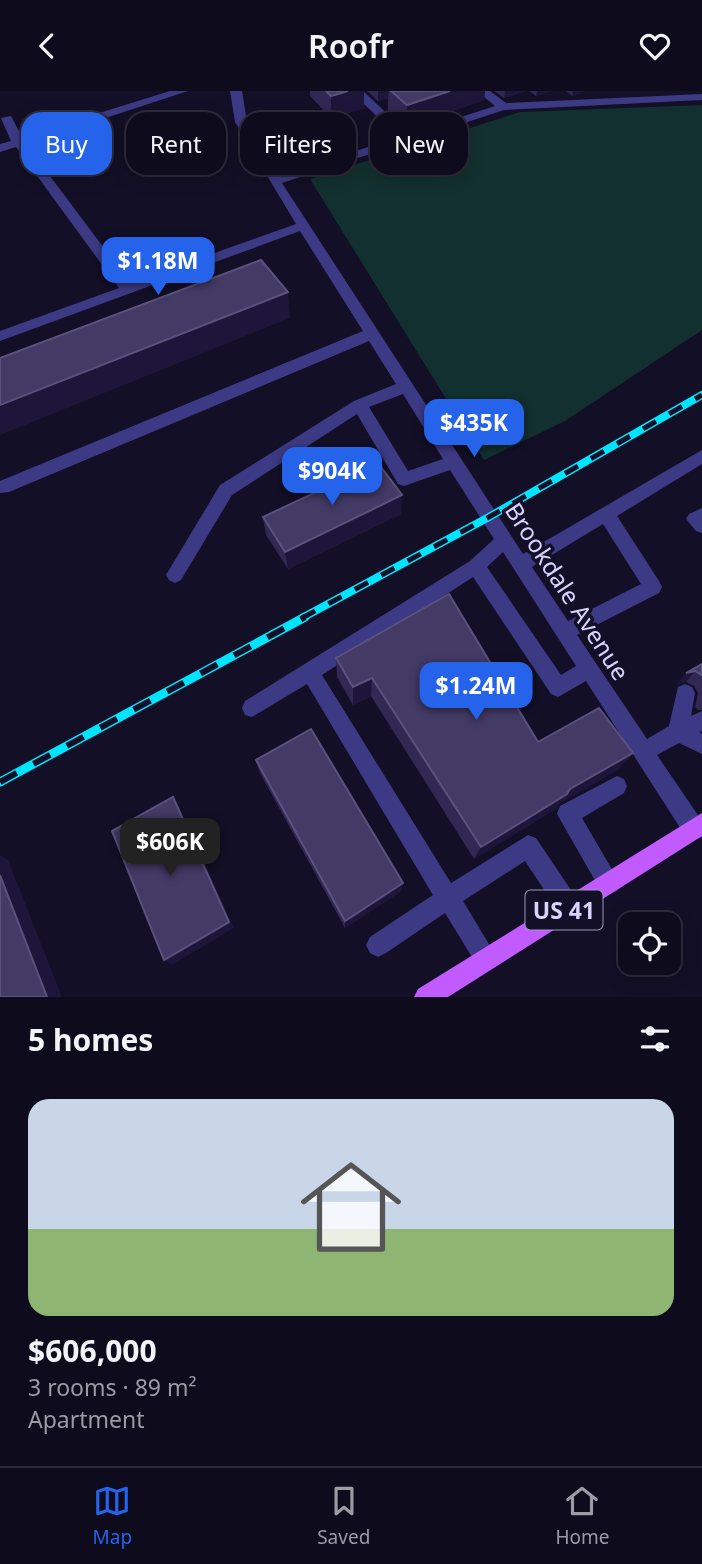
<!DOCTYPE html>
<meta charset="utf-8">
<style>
body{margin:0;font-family:"Noto Sans",sans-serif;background:#171425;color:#f1f3f6;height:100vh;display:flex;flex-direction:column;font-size:26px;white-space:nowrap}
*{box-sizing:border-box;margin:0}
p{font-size:23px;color:#9b9ba3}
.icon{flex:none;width:38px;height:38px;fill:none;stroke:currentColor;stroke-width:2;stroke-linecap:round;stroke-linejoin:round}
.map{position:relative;height:906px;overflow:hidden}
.side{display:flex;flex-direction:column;background:#0e0b1c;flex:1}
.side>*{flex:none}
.hud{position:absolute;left:21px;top:21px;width:662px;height:63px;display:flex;gap:14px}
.tools{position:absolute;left:618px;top:821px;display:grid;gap:14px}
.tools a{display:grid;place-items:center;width:63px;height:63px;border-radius:14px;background:#0e0b1c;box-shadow:0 4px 18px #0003,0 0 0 2px #2e2b3b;font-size:35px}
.price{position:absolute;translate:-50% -60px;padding:0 16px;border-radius:14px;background:#2563eb;color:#fff;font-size:23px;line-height:46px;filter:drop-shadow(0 2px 4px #0008)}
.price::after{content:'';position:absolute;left:50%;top:42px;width:21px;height:16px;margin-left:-10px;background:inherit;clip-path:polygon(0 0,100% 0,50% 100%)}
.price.active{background:#222;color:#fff}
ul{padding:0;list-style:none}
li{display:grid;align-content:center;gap:14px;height:371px;padding:0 28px}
li span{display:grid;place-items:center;height:217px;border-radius:21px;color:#555}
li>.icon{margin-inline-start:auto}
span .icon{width:126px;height:126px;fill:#fffc;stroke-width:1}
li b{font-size:30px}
h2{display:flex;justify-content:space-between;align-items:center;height:84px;padding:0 28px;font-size:30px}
.chip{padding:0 24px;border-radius:21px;background:#0e0b1c;box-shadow:0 4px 18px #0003,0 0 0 2px #2e2b3b;font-size:24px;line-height:63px}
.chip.active{background:#2563eb;color:#fff}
header{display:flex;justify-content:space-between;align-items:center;height:91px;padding:0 28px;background:#0e0b1c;font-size:32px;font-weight:600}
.tabs{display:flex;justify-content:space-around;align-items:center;height:98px;border-top:2px solid #2e2b3b;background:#0e0b1c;font-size:19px;color:#9b9ba3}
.tabs a{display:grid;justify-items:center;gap:4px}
.tabs .active{color:#2563eb}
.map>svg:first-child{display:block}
.green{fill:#12302f}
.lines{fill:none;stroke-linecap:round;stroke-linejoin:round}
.minor{fill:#3d3a85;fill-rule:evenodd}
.major{fill:#c25bff;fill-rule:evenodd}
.rail-far1-casing{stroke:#00e5ff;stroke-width:8}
.rail-casing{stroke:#00e5ff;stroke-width:9}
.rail-far1{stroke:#130f26;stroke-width:5;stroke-dasharray:15;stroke-linecap:butt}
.rail{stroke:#130f26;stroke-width:6;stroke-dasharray:19;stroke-linecap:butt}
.wall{fill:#312854}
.shaded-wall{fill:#1d163a}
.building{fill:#433a66;stroke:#5a527e;stroke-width:2}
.labels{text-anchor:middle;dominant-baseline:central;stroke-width:7;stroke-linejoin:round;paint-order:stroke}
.shield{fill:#130f26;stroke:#9e99be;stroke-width:2}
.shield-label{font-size:23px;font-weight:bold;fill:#d9d4ff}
.street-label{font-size:24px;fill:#d9d4ff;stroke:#130f26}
</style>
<header><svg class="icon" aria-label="back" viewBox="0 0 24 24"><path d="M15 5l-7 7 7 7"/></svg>Roofr<svg class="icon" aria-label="heart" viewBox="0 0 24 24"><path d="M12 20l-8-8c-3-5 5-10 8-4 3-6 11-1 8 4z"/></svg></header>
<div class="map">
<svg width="702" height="906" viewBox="0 0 702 906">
<rect width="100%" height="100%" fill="#130f26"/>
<path class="green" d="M702 14V239L565 330 484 369 310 88 520 21Z"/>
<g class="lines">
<path class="minor" d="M170 0H188L26 53 130 192 296 133 235 31 230 0H242L247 31 278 85 327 69 286 24V20H294L337 66 399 46 350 0H363L409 43 495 15 477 0H490L506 12 702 3V9L504 19 282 92 523 463 702 359V373L617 425 659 490 662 496 659 502 577 544 647 648 669 635 678 596 685 593 692 596 695 602 691 625 702 620V640L699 641 702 643V663L679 652 657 664 702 730V746L694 749 686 746 586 590 558 606 551 603 473 486 322 584 451 792 528 744 536 747 577 808 580 816 577 824 569 827 561 824 525 770 463 810 498 868 494 876 486 880 478 876 445 822 386 862 378 866 370 862 366 854 370 846 433 804 307 593 252 626 245 624 242 617 245 610 470 470 494 448 450 379 404 395 398 393 357 323 232 404 181 489 175 492 169 489 166 484 220 394 354 310 396 293 369 250 9 401 0 402V390L363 240 300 140 0 250V240L119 197 16 56 0 61V53L11 50 1 27 11 25 22 46ZM403 303 443 368 408 380 369 316ZM603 433 641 493 568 530 532 476ZM503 461 576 575 561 584 487 476Z
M702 417V442L696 440 686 428 689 423Z
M617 685 624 688 627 695 624 702 582 727 620 792 617 800 609 803 601 800 557 723 560 715Z"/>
<path class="major" d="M702 722V745L448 906H414L418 898Z"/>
<defs>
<path id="rail-far1" d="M302 527 489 426 702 304"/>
<path id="rail" d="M0 691 305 526"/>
</defs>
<use href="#rail-far1" class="rail-far1-casing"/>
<use href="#rail" class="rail-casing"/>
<use href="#rail-far1" class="rail-far1"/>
<use href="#rail" class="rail"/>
</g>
<path class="wall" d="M310 0H364V17L331 27 310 5Z
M367 0H485L484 9 406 36 388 19V7L378 10Z
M494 0H526L504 7Z
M529 0H552L536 5Z
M566 0H585L572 5Z
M401 423 288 478 266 444 263 426Z
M336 567 538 651 619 678 560 712 557 717 474 768 371 605 353 614 337 586Z
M702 573V619H698L695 616 698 602 694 595 686 591 677 593Z
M256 669 403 792 401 800 345 837 260 682Z"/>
<path class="shaded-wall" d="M348 0H364V17L331 27V5Z
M378 0H389L388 7 378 10Z
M450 0H485L484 9 406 36 407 14Z
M505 0H526L504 7Z
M537 0H552L536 5Z
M573 0H585L572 5Z
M288 201 290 227 0 344V314Z
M402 404 401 423 288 478 285 461Z
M695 580 686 591 677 593 686 582Z
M372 587 371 605 353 614V596Z
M633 662 619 678 560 712 557 717 474 768 481 756 570 698Z
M173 706 180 718 234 837 172 874 164 869Z
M0 764 8 769 62 906H47L0 784Z
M403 792 401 800 345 837V830Z"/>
<path class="building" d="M326 0H348L331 5Z
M391 0H450L407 14Z
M261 169 288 201 0 314V267Z
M378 372 402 404 285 461 263 426Z
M449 503 538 651 599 617 633 662 570 698 567 703 481 756 372 587 353 596 336 567Z
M702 573V584L695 580 686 582Z
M311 638 403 792 345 830 256 669Z
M173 706 229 831 164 869 112 740Z
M0 784 47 906H0Z"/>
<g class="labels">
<rect class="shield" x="525.5" y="799.5" width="77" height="39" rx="5"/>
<g class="shield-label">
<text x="564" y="819">US 41</text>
</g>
<g class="street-label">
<text transform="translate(568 500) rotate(57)">Brookdale Avenue</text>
</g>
</g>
</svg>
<div class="tools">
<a><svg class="icon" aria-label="locate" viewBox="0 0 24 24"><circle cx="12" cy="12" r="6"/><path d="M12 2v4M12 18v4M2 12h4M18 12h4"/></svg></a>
</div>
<b class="price" style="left:158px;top:206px">$1.18M</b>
<b class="price" style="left:474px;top:368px">$435K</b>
<b class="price" style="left:332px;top:416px">$904K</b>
<b class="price" style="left:476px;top:631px">$1.24M</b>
<b class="price active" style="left:170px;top:787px">$606K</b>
<div class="hud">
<a class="chip active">Buy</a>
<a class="chip">Rent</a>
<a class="chip">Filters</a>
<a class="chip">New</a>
</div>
</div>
<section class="side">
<h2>5 homes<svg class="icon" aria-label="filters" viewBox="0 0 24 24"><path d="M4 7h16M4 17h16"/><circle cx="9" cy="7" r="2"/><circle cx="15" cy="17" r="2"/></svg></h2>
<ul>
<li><span style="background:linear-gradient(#c9d6e8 60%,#8fb573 0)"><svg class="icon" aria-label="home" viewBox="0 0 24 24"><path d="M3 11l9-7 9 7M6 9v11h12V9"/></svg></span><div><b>$606,000</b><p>3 rooms · 89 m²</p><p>Apartment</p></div></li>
</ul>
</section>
<nav class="tabs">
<a class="active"><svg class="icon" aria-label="map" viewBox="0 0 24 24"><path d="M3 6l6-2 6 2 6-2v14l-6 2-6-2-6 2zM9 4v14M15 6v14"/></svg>Map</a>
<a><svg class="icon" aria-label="saved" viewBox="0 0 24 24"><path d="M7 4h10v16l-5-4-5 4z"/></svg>Saved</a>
<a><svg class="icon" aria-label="home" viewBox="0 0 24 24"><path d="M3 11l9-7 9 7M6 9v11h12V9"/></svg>Home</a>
</nav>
